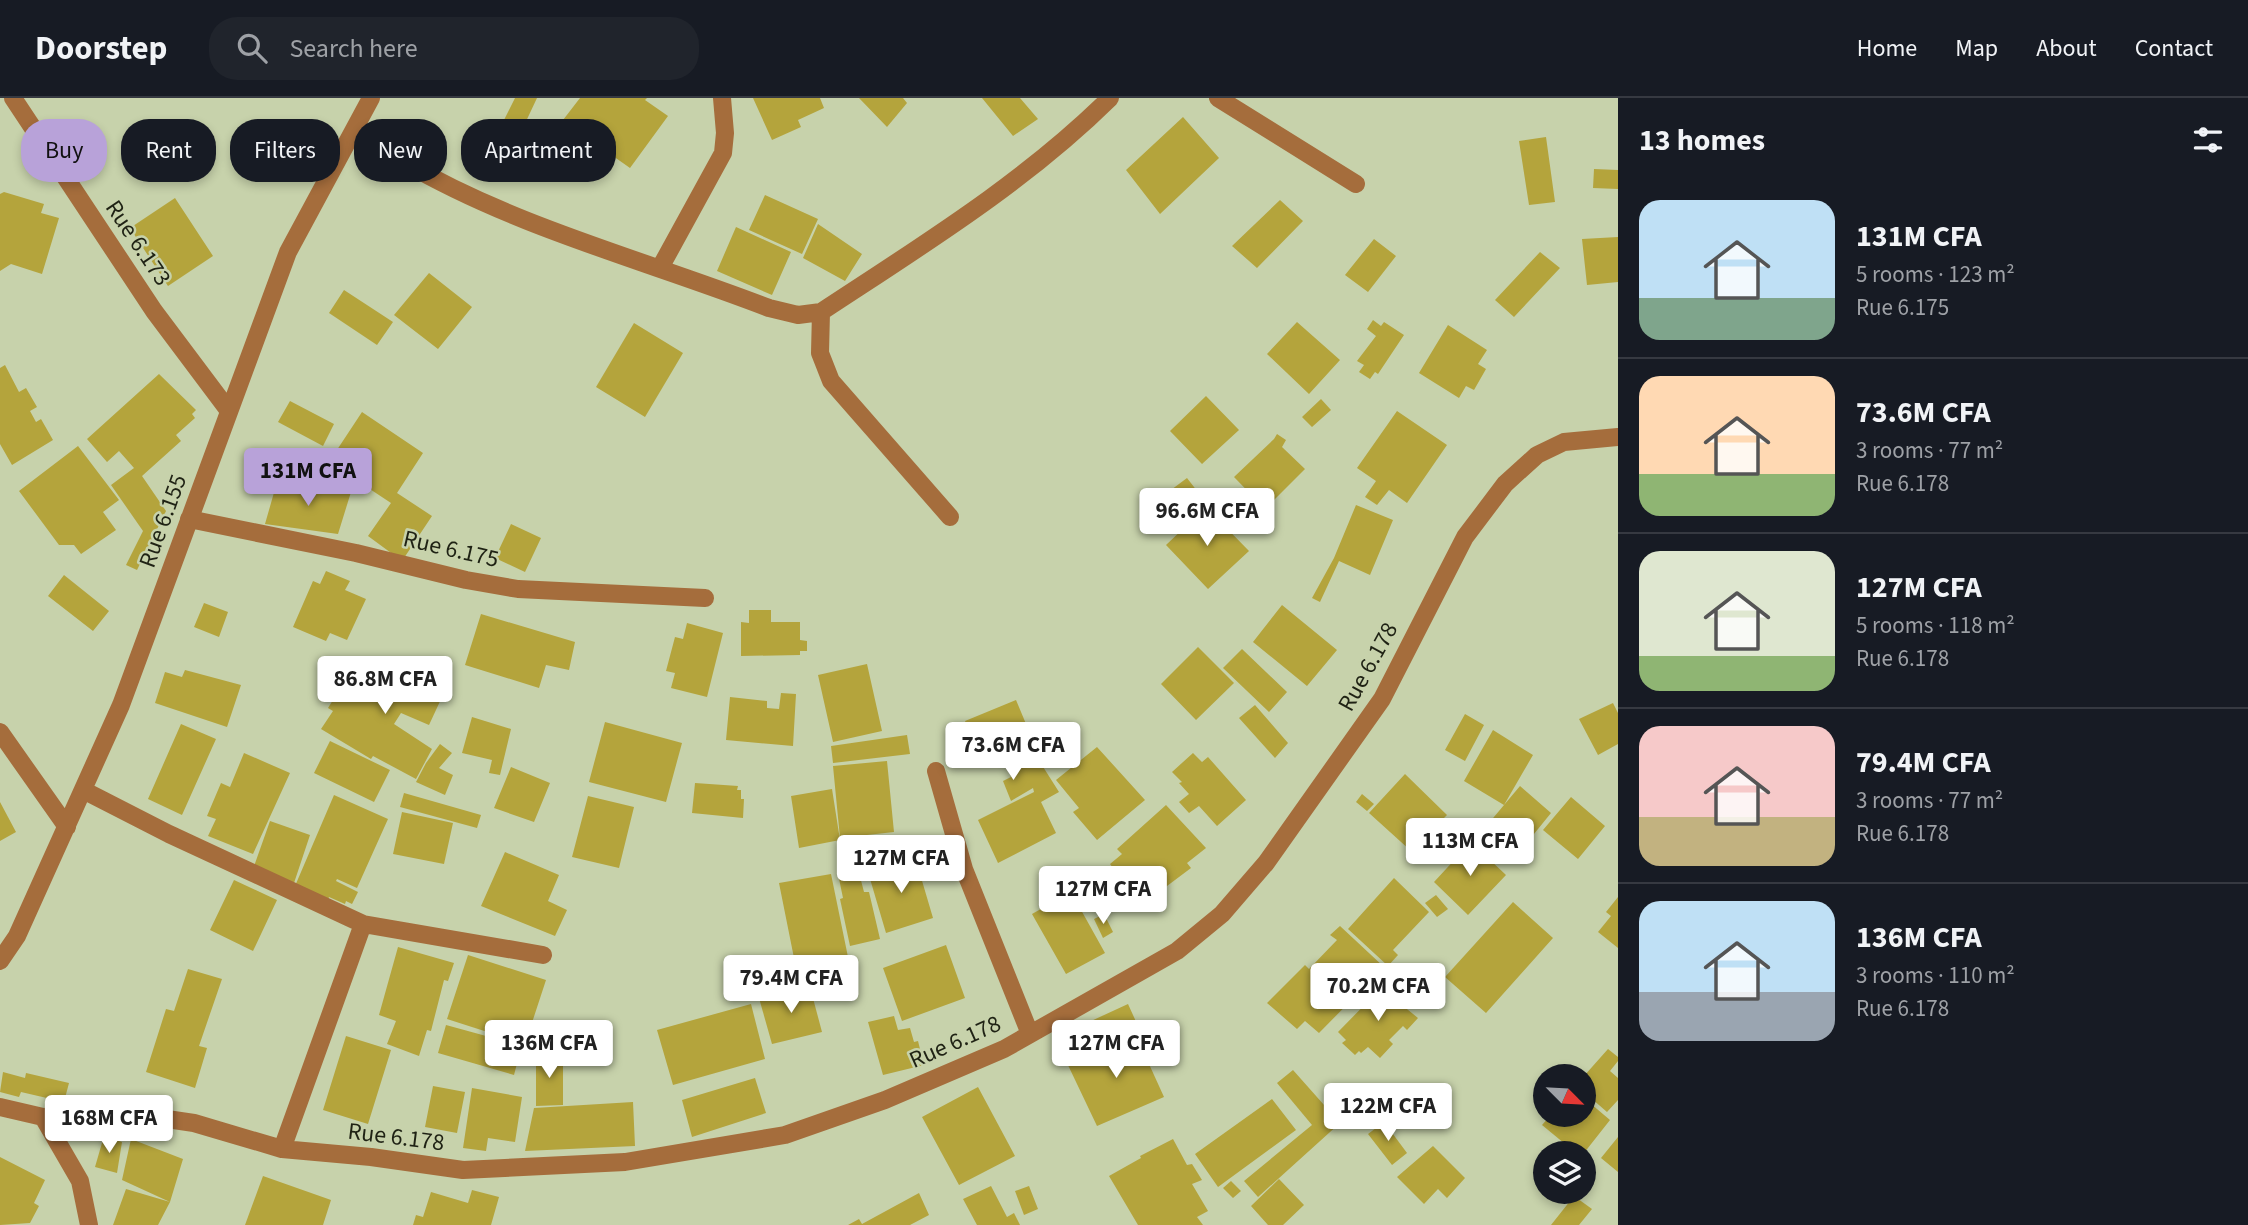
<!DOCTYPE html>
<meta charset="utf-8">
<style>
body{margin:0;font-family:"Source Sans 3",sans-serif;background:#20242c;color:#f1f3f6;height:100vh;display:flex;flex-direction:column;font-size:26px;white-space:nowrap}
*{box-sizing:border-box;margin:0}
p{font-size:23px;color:#9ea1a6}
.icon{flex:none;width:38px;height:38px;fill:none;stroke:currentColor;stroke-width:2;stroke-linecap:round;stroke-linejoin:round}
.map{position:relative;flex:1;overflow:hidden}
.details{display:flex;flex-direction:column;background:#171b24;width:630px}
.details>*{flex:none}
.top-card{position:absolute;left:21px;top:21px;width:665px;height:63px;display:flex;gap:14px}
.needle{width:46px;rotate:114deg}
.tools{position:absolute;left:1533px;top:966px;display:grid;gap:14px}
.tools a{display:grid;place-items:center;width:63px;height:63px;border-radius:50%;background:#171b24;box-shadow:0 4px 10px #0003;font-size:35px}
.price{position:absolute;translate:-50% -60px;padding:0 16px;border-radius:7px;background:#fff;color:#222;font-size:23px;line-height:46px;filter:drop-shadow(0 2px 4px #0008)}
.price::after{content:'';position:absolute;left:50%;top:42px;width:21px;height:16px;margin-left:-10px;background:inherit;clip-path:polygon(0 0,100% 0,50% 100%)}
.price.active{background:#b8a2d9;color:#111}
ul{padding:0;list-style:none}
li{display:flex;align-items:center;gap:21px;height:175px;padding:0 21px}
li+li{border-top:2px solid #363941}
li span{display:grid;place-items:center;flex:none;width:196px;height:140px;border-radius:21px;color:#555}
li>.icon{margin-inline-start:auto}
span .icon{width:84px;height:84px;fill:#fffc;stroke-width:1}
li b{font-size:30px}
h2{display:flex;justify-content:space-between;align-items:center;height:84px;padding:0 21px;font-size:30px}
.pill{padding:0 24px;border-radius:28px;background:#171b24;box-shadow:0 4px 10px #0003;font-size:24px;line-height:63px}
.pill.active{background:#b8a2d9;color:#111}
header{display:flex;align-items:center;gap:42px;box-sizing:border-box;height:98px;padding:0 35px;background:#171b24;border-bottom:2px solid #363941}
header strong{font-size:33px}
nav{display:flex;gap:38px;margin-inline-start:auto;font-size:24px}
.search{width:490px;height:63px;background:#20242c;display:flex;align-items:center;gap:18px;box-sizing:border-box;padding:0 24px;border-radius:28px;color:#9ea1a6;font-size:26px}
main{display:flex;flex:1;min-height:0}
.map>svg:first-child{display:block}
.building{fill:#b4a43c}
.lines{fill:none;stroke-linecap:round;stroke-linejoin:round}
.minor{stroke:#a56d3c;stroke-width:18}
.labels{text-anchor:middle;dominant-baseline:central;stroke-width:5;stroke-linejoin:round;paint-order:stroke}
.street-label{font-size:24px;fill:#1f2214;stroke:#c7d2ab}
</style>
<header>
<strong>Doorstep</strong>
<div class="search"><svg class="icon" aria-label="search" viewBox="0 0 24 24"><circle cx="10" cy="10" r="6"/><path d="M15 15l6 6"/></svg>Search here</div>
<nav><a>Home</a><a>Map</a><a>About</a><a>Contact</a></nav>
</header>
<main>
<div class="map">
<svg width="1618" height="1127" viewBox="0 0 1618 1127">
<rect width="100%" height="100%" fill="#c7d2ab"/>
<path class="building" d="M515 0H537L521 34 502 26Z
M580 0H647L645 2 668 18 630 70 613 58 599 67 583 62 576 47 580 35 563 22Z
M753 0H820L824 10 798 22 801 29 772 42Z
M859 0H903L907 5 887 29Z
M982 0H1020L1038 21 1013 38Z
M1183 19 1219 60 1160 116 1126 72Z
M1546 39 1555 104 1529 107 1519 43Z
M1594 71 1618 72V91L1593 90Z
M4 94 44 106 41 115 59 120 42 176 11 166 0 173V96Z
M765 97 818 121 802 156 749 132Z
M175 100 213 158 168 188 130 130Z
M1280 102 1303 123 1257 170 1232 148Z
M818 126 862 156 845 183 803 160Z
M736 129 791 154 772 197 717 173Z
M1618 139V184L1587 187 1582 141Z
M1374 141 1396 158 1368 194 1345 177Z
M1540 154 1560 170 1514 219 1495 202Z
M429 175 472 209 438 251 394 217Z
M344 192 393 224 377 247 329 215Z
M1373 222 1381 228 1384 224 1404 237 1378 276 1375 274 1370 281 1359 274 1364 267 1357 263 1376 238 1367 231Z
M1297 224 1340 262 1309 296 1267 256Z
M634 225 683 255 645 319 596 289Z
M1448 227 1487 252 1478 266 1486 271 1474 292 1466 288 1459 300 1419 275Z
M5 267 19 294 26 290 37 309 30 313 36 324 41 321 53 342 12 367 0 346V270Z
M159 276 196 312 192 316 195 320 176 337 181 343 142 378 166 413 137 472 126 467 143 433 111 387 134 370 119 353 107 364 87 341Z
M1206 298 1239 332 1202 366 1170 333Z
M1321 301 1331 312 1312 329 1302 319Z
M290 303 334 326 323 348 278 324Z
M1397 313 1447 347 1407 405 1389 392 1377 407 1365 399 1376 383 1357 370Z
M362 314 423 355 397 395 432 418 402 463 368 438 391 405 329 364Z
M1277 336 1286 342 1282 349 1305 371 1265 411 1234 379 1274 341Z
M78 348 119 402 103 414 116 432 81 456 74 447H59L19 393Z
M1187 380 1201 398 1157 429 1144 412Z
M277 384 351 394 338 436 265 426Z
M1356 407 1393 422 1370 477 1339 463 1320 504 1312 500 1334 460Z
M1206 409 1249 453 1208 491 1166 447Z
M511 426 541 440 525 474 495 460Z
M326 473 350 483 345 492 366 501 347 542 330 535 326 543 293 529 313 483 320 486Z
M64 477 109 513 93 533 48 498Z
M204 505 228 514 219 539 194 529Z
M1282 507 1337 552 1307 588 1253 544Z
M749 512H771V524H800V542L807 543V553H800V557L741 558V524L749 525Z
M481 516 575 544 569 572 546 567 539 590 465 567Z
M687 525 723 535 707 599 671 590 675 575 666 573 675 539 683 541Z
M1198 549 1234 585 1196 622 1161 586Z
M1242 551 1287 594 1269 614 1223 570Z
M366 564 410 591 419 571 449 584 429 627 401 615 394 626 432 651 416 681 373 658 371 661 321 631 333 613 328 610 348 578 355 582Z
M867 566 882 633 833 644 818 577Z
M185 572 241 587 227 629 155 605 165 574 182 579Z
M781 595 796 596 793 648 726 642 730 599 767 603V610L779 611Z
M1016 602 1034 645 1030 647 1035 668 1040 664 1059 694 1041 704 1056 735 998 765 978 722 1034 694 1033 690 1011 703 1003 683 1011 679 1004 657 983 666 965 623Z
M1613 605 1618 615V646L1598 657 1579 621Z
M1255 607 1288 645 1275 660 1239 620Z
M1465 616 1484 627 1465 663 1445 652Z
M472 619 511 631 500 677 489 675 492 662 462 655Z
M605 624 682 645 666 704 589 684Z
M181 626 216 641 182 717 148 701Z
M1493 632 1533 657 1504 707 1464 683Z
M907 637 910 656 833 665 831 648Z
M330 643 390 672 374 704 314 675Z
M440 646 452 655 439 670 453 677 445 697 416 684 426 665Z
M1097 649 1145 702 1097 742 1073 714 1079 710 1056 682Z
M244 655 290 675 253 756 208 738 216 721 207 718 221 685 230 689Z
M1193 655 1202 664 1208 659 1246 702 1217 728 1199 708 1189 715 1179 704 1189 696 1179 685 1182 684 1172 674Z
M887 663 894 734 840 740 833 668Z
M511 669 550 685 534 724 494 710Z
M1405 676 1447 717 1411 753 1369 715Z
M695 685 738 688 737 692H741V701H744L743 720 692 715Z
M1520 688 1551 715 1516 758 1483 732Z
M832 691 840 742 799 750 791 698Z
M404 695 481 717 477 730 400 709Z
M1362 696 1374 706 1367 713 1356 704Z
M334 697 388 721 357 790 337 781 336 783 358 794 352 806 346 803 345 806 329 799 328 802 295 788Z
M588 698 634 709 619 770 572 759Z
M1571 699 1605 728 1578 761 1543 732Z
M0 704 16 734 0 743Z
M1166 707 1206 750 1187 765 1191 770 1159 794 1156 791 1139 804 1110 766 1122 756 1117 751Z
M402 714 453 725 444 766 393 756Z
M270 723 310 737 294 785 253 771Z
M1471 744 1506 777 1468 817 1434 784Z
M505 754 559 777 548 803 567 812 555 838 481 808Z
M915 759 933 820 886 835 868 774Z
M857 767 864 794H869L880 841 850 848 840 801 843 800 837 771Z
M831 776 848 859 851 858 857 877 777 895 771 874 796 870 779 785Z
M1394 780 1429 814 1393 852 1398 857 1388 868 1348 831Z
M234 782 277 802 253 853 210 832Z
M1071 794 1105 855 1066 876 1032 816Z
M1436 797 1448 811 1437 819 1425 805Z
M1618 799V850L1598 834 1611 818 1606 814Z
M1513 804 1553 840 1486 915 1445 879Z
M1104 816 1113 834 1103 840 1094 821Z
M1340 828 1384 869 1319 935 1305 923 1297 931 1267 905 1305 867 1309 871 1337 842 1330 837Z
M946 847 965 900 902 923 883 870Z
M398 849 454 865 448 883 444 882 431 933 427 932 419 958 387 946 396 923 379 917Z
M468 857 546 882 525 946 447 921Z
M188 871 222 881 199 948 207 950 195 990 146 974 166 911 174 913Z
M1386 885 1407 902 1402 907 1418 920 1407 932 1403 928 1389 942 1393 946 1380 960 1368 949 1361 955 1359 953 1355 957 1342 945 1346 942 1338 934Z
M810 889 822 934 772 946 759 900Z
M751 906 765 961 673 987 657 932Z
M1128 906 1138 928 1060 963 1052 941Z
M894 918 898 932 910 930 914 944 918 943 924 967 883 977 868 924Z
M446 927 497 941 494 952 519 958 514 977 438 955Z
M1139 935 1147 953 1144 955 1164 999 1097 1028 1067 965Z
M346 938 391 952 368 1026 323 1012Z
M1608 951 1618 959V963L1610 973 1618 980V1002L1607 1014 1584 994V978Z
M536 957H563V1007L536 1008Z
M1293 972 1340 1025 1258 1099 1244 1083 1312 1027 1277 985Z
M3 974 25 980 26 975 69 985 64 1004 21 994 19 999 0 994Z
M755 980 766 1015 692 1039 682 1002Z
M433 988 465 994 457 1035 425 1029Z
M978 989 1015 1058 959 1087 922 1019Z
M472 990 522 999 515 1044 488 1040 486 1053 463 1050Z
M1584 1000 1610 1022 1584 1055H1576L1542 1027 1551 1017H1584Z
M1272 1001 1296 1032 1218 1089 1195 1056Z
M633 1004 635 1048 525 1053 534 1010Z
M1384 1024 1407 1055 1392 1067 1368 1036Z
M104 1038 122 1044 117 1075 95 1069Z
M1618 1039V1074L1601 1060Z
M131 1041 183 1061 170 1104 122 1082Z
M1173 1041 1187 1067 1192 1066 1202 1082 1192 1086 1208 1113 1197 1119 1203 1127H1138L1109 1078 1141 1060 1140 1058Z
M1433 1048 1465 1080 1447 1100 1438 1091 1424 1106 1397 1079Z
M0 1059 45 1082 34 1105 39 1108 30 1125 0 1127Z
M263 1078 331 1102 323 1127H245Z
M1279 1081 1304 1107 1283 1127H1268L1251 1108Z
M1231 1083 1241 1093 1233 1100 1223 1090Z
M991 1088 1007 1119 1014 1115 1020 1127H977L963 1101Z
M1029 1088 1038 1111 1024 1117 1015 1093Z
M126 1091 170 1104 158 1127H113Z
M472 1092 499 1099 491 1127H413L416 1117 423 1119 431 1094 468 1105Z
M919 1095 929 1117 910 1127H848L859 1121 862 1126Z
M1574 1098 1592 1111 1579 1127H1551Z"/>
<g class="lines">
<path class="minor" d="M13 0 154 213 229 313
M1218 0 1356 86
M356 30C372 41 387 54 404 64 517 130 648 163 769 210L798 217 821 214C921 148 1024 85 1110 0
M660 170 723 55 725 35 722 0
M821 214 820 255 831 283 950 419
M189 421 356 455 466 482 518 491 705 500
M0 634 67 729
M936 673 964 771 1030 936
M83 692 169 736 363 826 543 857
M0 863 17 838 121 607 288 154 371 0
M0 1009 43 1019 80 1083 89 1127
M43 1019 126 1015 194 1025 282 1051 371 1059 463 1072 625 1064 785 1037 885 1002 1004 951 1177 853 1222 816 1266 765 1382 601 1465 439 1505 386 1537 357 1564 344 1618 339
M282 1051 363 826"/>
</g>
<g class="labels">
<g class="street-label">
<text transform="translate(138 145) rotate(56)">Rue 6.173</text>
<text transform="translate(163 423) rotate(-70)">Rue 6.155</text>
<text transform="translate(451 451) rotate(13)">Rue 6.175</text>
<text transform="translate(1368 569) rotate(-61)">Rue 6.178</text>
<text transform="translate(955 944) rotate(-24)">Rue 6.178</text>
<text transform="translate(396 1039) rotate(7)">Rue 6.178</text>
</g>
</g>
</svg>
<div class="tools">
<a><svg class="needle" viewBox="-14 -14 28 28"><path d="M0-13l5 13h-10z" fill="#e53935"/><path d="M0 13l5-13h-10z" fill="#9ea1a6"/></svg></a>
<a><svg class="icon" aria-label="layers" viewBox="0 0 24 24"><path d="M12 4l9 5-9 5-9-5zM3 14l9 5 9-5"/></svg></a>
</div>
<b class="price active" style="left:308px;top:410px">131M CFA</b>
<b class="price" style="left:1207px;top:450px">96.6M CFA</b>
<b class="price" style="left:385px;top:618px">86.8M CFA</b>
<b class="price" style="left:1013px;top:684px">73.6M CFA</b>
<b class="price" style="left:1470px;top:780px">113M CFA</b>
<b class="price" style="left:901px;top:797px">127M CFA</b>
<b class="price" style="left:1103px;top:828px">127M CFA</b>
<b class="price" style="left:791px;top:917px">79.4M CFA</b>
<b class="price" style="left:1378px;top:925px">70.2M CFA</b>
<b class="price" style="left:549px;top:982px">136M CFA</b>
<b class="price" style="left:1116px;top:982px">127M CFA</b>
<b class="price" style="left:1388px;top:1045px">122M CFA</b>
<b class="price" style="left:109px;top:1057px">168M CFA</b>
<div class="top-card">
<a class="pill active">Buy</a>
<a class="pill">Rent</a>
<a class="pill">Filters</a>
<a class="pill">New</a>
<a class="pill">Apartment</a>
</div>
</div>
<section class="details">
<h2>13 homes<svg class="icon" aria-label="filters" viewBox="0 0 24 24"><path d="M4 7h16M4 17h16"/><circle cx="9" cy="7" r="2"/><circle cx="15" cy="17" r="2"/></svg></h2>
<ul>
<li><span style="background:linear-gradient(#bfe0f5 70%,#7fa58c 0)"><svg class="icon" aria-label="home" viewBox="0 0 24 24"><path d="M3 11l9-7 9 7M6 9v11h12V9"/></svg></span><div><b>131M CFA</b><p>5 rooms · 123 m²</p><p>Rue 6.175</p></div></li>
<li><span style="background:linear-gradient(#ffd9b3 70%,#8fb573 0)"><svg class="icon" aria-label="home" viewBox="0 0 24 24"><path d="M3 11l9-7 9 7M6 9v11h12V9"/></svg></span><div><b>73.6M CFA</b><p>3 rooms · 77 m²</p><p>Rue 6.178</p></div></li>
<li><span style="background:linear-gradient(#dfe7d0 75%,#8fb573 0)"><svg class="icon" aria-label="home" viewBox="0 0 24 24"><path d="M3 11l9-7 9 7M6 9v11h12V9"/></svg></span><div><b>127M CFA</b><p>5 rooms · 118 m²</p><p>Rue 6.178</p></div></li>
<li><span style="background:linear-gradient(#f6c9c9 65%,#c2b280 0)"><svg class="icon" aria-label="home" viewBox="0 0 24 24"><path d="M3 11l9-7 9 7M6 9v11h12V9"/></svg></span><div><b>79.4M CFA</b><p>3 rooms · 77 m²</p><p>Rue 6.178</p></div></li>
<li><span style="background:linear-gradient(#bfe0f5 65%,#9aa5b1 0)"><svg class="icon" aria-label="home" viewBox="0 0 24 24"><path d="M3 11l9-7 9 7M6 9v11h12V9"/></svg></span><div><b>136M CFA</b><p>3 rooms · 110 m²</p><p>Rue 6.178</p></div></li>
</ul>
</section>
</main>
